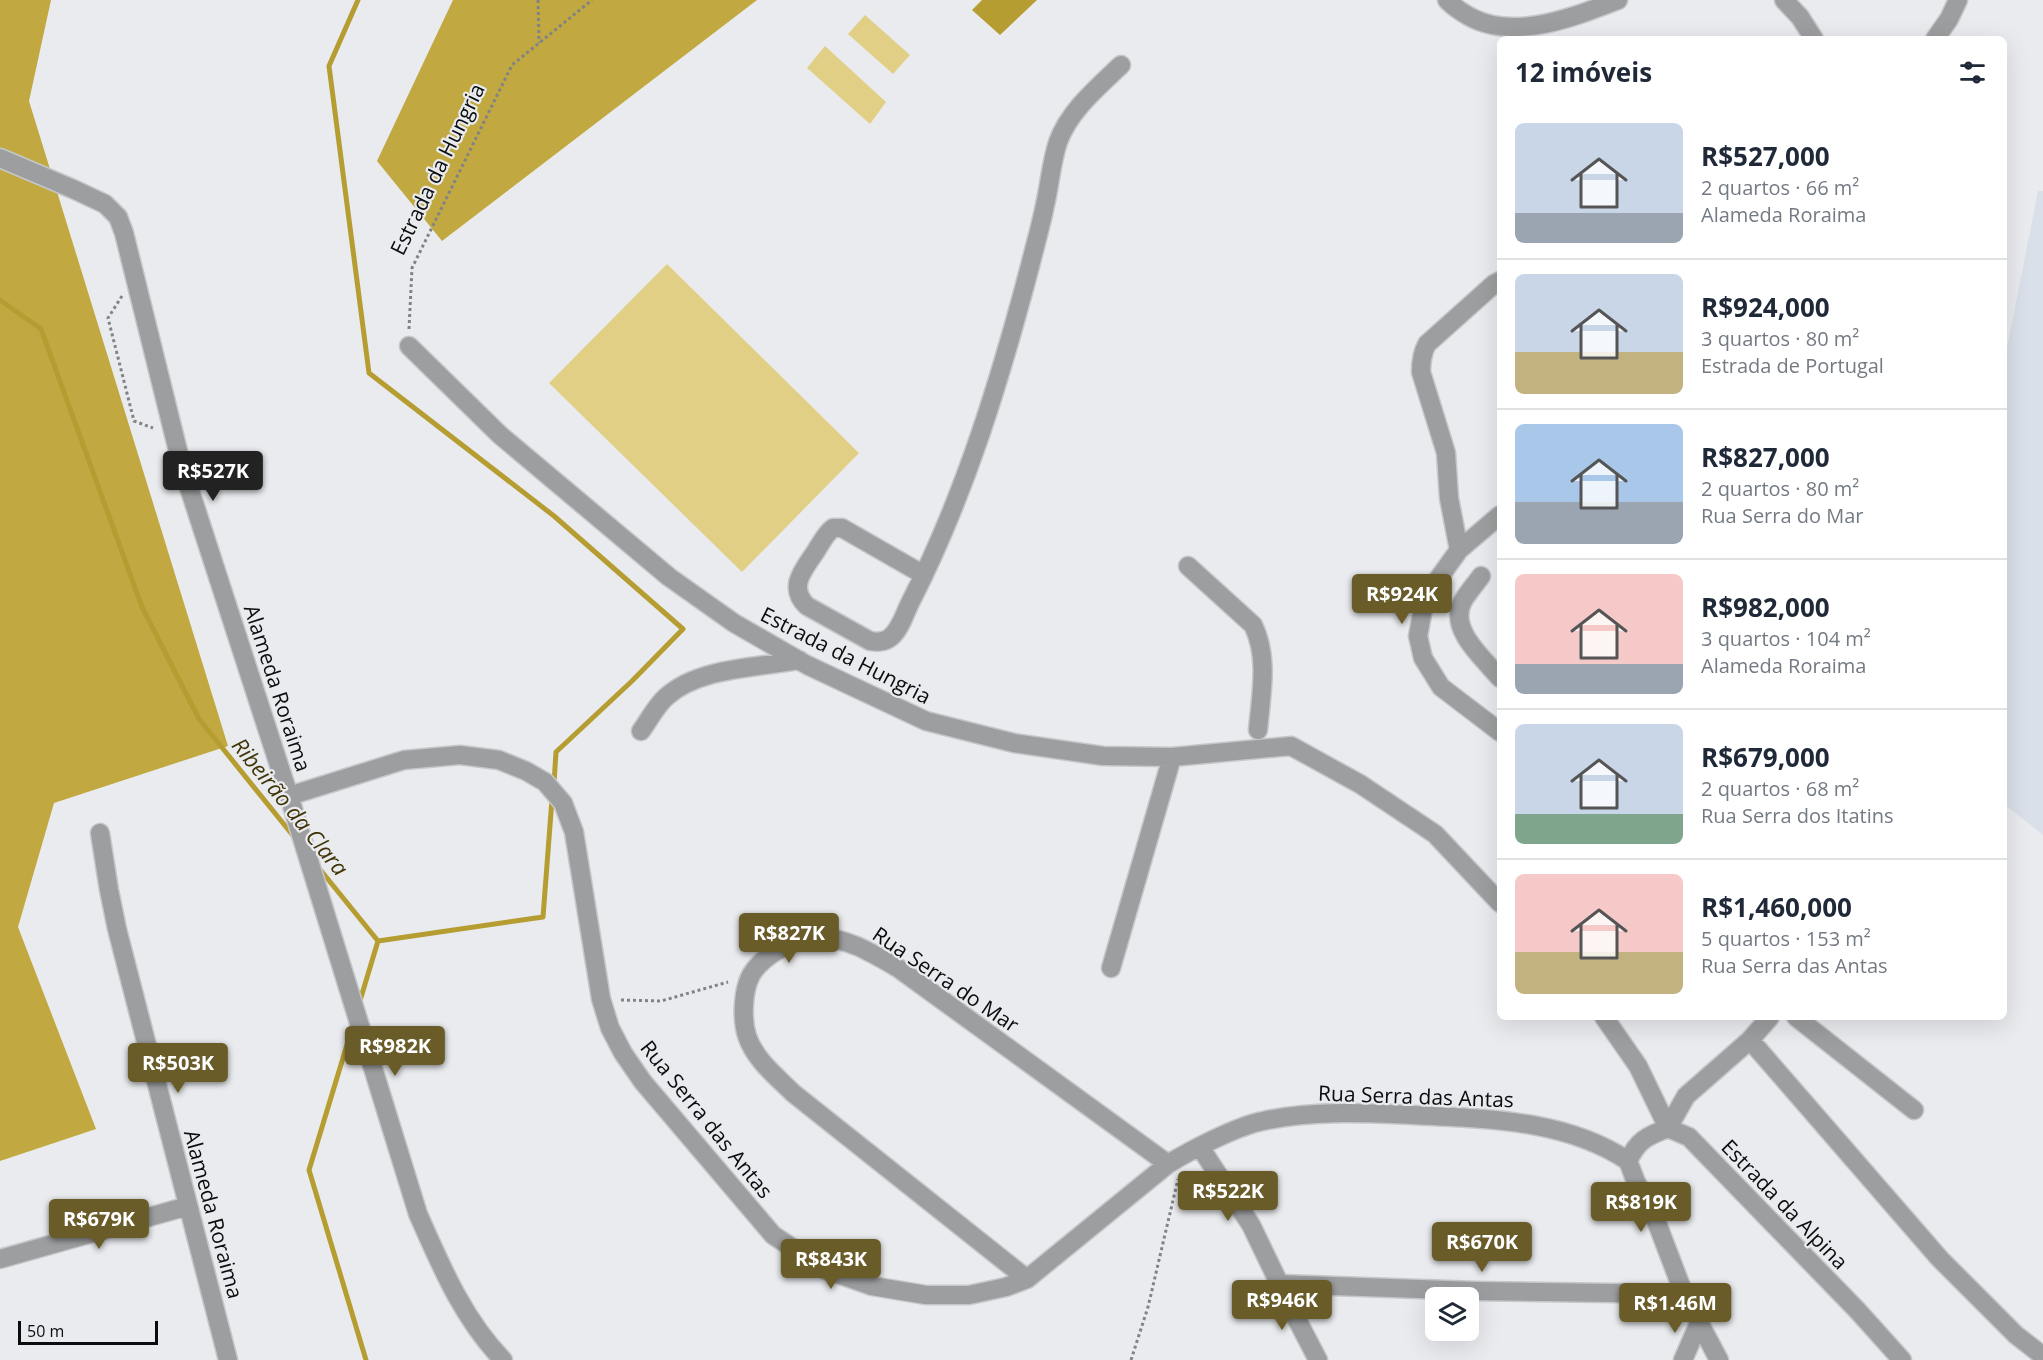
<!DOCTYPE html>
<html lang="pt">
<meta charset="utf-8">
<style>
body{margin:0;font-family:"Open Sans",sans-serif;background:#f2f2f3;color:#1f2937;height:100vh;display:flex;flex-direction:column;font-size:22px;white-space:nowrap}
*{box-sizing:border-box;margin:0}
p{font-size:20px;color:#747a83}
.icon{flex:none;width:33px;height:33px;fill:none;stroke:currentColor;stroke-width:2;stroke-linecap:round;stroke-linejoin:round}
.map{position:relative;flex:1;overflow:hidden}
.panel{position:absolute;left:1497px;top:36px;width:510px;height:984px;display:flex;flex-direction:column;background:#fff;border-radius:9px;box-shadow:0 6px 24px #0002}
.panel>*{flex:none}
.tools{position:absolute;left:1425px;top:1287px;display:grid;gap:12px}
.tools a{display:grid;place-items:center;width:54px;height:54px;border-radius:9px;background:#fff;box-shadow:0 6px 24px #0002;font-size:30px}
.scale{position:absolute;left:18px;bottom:15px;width:140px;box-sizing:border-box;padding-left:6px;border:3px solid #0b0c0d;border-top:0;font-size:16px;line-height:21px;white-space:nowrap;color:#0b0c0d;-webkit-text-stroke:4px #e9ebee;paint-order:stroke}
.price{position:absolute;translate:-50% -51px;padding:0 14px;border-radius:6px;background:#695c29;color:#fff;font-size:20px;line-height:39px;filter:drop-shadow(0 2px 3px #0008)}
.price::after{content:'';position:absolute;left:50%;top:36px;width:18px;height:14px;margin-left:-9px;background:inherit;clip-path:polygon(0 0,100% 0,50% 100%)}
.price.selected{background:#222;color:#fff}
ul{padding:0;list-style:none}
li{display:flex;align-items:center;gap:18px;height:150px;padding:0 18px}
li+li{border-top:2px solid #e0e1e3}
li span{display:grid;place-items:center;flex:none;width:168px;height:120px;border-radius:9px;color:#555}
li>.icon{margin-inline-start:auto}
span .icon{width:72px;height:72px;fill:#fffc;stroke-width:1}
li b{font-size:26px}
h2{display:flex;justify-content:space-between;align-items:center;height:72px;padding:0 18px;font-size:26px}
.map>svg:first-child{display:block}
.built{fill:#d9e0e9}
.green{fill:#e2cf86}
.forest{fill:#c1a840}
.water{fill:#b69d32}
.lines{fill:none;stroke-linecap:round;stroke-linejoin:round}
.stream{stroke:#b69d32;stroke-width:5}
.minor-casing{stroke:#c5c7ca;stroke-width:21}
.path{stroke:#818385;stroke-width:3;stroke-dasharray:3 3;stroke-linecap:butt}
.minor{stroke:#9d9e9f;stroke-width:18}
.labels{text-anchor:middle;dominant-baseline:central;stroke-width:4.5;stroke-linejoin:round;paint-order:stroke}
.street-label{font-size:21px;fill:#0b0c0d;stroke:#e9ebee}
.water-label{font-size:22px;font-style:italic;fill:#403508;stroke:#e9ebee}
</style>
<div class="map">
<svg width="2043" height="1360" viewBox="0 0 2043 1360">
<rect width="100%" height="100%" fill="#e9ebee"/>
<path class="built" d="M2038 191H2043V835L2004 804V363Z"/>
<path class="green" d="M865 15 910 55 893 74 848 34Z
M825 46 886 102 870 124 807 68Z
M667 264 859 453 742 572 549 383Z"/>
<path class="forest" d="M0 0H51L29 101 228 746 54 803 18 927 96 1129 0 1161Z
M453 0H757L442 241 377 161Z"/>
<path class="water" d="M982 0H1037L1000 35 972 10Z"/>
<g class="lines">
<path class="stream" d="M358 0 329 66 369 373 554 516 683 629 632 681 556 752 554 783
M0 300 41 329 142 607 199 719 295 838
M318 867 378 941 359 1004
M378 941 543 917 552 799
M353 1025 309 1170 366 1360"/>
<defs>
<path id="minor" d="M1447 0C1451 5 1456 8 1462 12 1508 44 1571 18 1618 0
M1784 0 1800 17 1814 39
M1935 39 1949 19 1958 0
M0 158 73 189 105 204 118 217 124 233 181 463 289 796 418 1214C441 1266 463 1319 503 1360
M409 346 500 435 669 577 734 623 807 665 926 721 1014 743 1103 756 1172 757 1291 746 1360 784 1435 834 1500 903
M1500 515 1459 550 1436 582 1423 609 1418 636 1423 658 1441 687 1500 732
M1459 550 1449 498 1446 453 1421 372C1421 361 1422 353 1427 344L1494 284 1500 281
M1188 566 1253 625C1269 657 1261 695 1258 730
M924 575 842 528H833C826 533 821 543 816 551 804 569 787 587 807 606L870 641C876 642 883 642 888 639 900 632 905 612 911 601 965 495 1000 380 1030 266 1035 246 1041 225 1045 205 1050 184 1051 163 1058 142 1069 111 1098 87 1121 65
M1481 576C1475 585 1466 594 1462 603 1449 630 1484 659 1500 678
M641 731C649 720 656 706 666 697 699 667 757 668 799 660
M289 796 404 760 460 755 499 760 526 771 545 782 563 803 574 832 601 999 610 1028 623 1053 643 1082 773 1235 824 1269 872 1286 926 1295H969L1006 1287 1027 1279 1168 1164C1191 1150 1237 1126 1263 1121 1313 1110 1363 1113 1413 1115 1486 1119 1565 1119 1628 1161
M100 833 109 890 117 929 228 1360
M1111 968 1172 757
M1604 1017 1638 1066 1668 1128
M1796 1017 1914 1110
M1750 1040 1940 1259 2016 1335 2043 1356
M1668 1128 1686 1096 1750 1040 1770 1017
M1200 1147 1251 1225 1292 1310 1318 1360
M1628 1161C1638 1140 1647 1136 1668 1128L1689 1137 1857 1310 1902 1360
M1628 1161 1636 1182 1655 1218 1684 1294 1719 1360
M0 1259 188 1206
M1027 1279 793 1093C776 1076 755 1060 747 1036 742 1020 743 997 748 982 755 959 795 936 818 937 848 938 872 953 898 968L1168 1164
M1279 1284 1475 1291 1684 1294
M1683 1360 1699 1323"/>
</defs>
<use href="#minor" class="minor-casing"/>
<path class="path" d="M538 0 539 43
M122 296 108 318 134 421 153 428
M409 329 412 268 512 65 592 0
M621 1000 661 1001 728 982
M1131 1360 1148 1307 1178 1179"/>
<use href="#minor" class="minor"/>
</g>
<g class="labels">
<g class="street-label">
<text transform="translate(437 169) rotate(-64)">Estrada da Hungria</text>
<text transform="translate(846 655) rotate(27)">Estrada da Hungria</text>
<text transform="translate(278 688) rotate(72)">Alameda Roraima</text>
<text transform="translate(946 979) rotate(34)">Rua Serra do Mar</text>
<text transform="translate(1416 1096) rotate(2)">Rua Serra das Antas</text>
<text transform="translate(707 1119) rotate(51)">Rua Serra das Antas</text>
<text transform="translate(1785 1204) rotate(46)">Estrada da Alpina</text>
<text transform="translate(214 1214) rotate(75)">Alameda Roraima</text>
</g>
<g class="water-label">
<text transform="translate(291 806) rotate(51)">Ribeirão da Clara</text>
</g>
</g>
</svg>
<div class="tools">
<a><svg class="icon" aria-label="layers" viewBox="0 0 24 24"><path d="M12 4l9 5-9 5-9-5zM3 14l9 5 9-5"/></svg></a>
</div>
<div class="scale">50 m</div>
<b class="price selected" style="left:213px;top:502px">R$527K</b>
<b class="price" style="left:1402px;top:625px">R$924K</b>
<b class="price" style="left:789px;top:964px">R$827K</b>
<b class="price" style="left:395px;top:1077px">R$982K</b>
<b class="price" style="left:178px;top:1094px">R$503K</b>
<b class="price" style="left:1228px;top:1222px">R$522K</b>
<b class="price" style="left:1641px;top:1233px">R$819K</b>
<b class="price" style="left:99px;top:1250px">R$679K</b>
<b class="price" style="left:1482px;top:1273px">R$670K</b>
<b class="price" style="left:831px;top:1290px">R$843K</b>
<b class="price" style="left:1282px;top:1331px">R$946K</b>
<b class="price" style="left:1675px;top:1334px">R$1.46M</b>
<section class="panel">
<h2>12 imóveis<svg class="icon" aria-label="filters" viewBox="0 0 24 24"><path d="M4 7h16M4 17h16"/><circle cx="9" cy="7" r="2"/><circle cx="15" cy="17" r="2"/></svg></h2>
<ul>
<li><span style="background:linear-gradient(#c9d6e8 75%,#9aa5b1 0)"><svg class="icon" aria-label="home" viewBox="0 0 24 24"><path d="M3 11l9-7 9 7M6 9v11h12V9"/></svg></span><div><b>R$527,000</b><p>2 quartos · 66 m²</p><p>Alameda Roraima</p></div></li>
<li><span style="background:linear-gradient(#c9d6e8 65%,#c2b280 0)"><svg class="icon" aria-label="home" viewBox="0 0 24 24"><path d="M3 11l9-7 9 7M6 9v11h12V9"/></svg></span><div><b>R$924,000</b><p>3 quartos · 80 m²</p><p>Estrada de Portugal</p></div></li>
<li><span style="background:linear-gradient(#a9c7e8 65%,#9aa5b1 0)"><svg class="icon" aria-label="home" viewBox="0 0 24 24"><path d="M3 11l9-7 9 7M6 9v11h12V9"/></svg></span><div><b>R$827,000</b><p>2 quartos · 80 m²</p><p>Rua Serra do Mar</p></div></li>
<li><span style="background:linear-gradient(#f6c9c9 75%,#9aa5b1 0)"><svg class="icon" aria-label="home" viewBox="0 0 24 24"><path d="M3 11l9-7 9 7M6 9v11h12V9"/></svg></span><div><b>R$982,000</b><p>3 quartos · 104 m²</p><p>Alameda Roraima</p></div></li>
<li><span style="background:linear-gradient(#c9d6e8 75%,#7fa58c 0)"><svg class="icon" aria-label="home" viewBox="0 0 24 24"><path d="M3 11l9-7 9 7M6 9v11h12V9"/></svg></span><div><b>R$679,000</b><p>2 quartos · 68 m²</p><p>Rua Serra dos Itatins</p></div></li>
<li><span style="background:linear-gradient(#f6c9c9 65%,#c2b280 0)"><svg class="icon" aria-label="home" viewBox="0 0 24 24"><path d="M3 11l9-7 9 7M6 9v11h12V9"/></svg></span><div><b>R$1,460,000</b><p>5 quartos · 153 m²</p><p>Rua Serra das Antas</p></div></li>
</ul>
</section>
</div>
